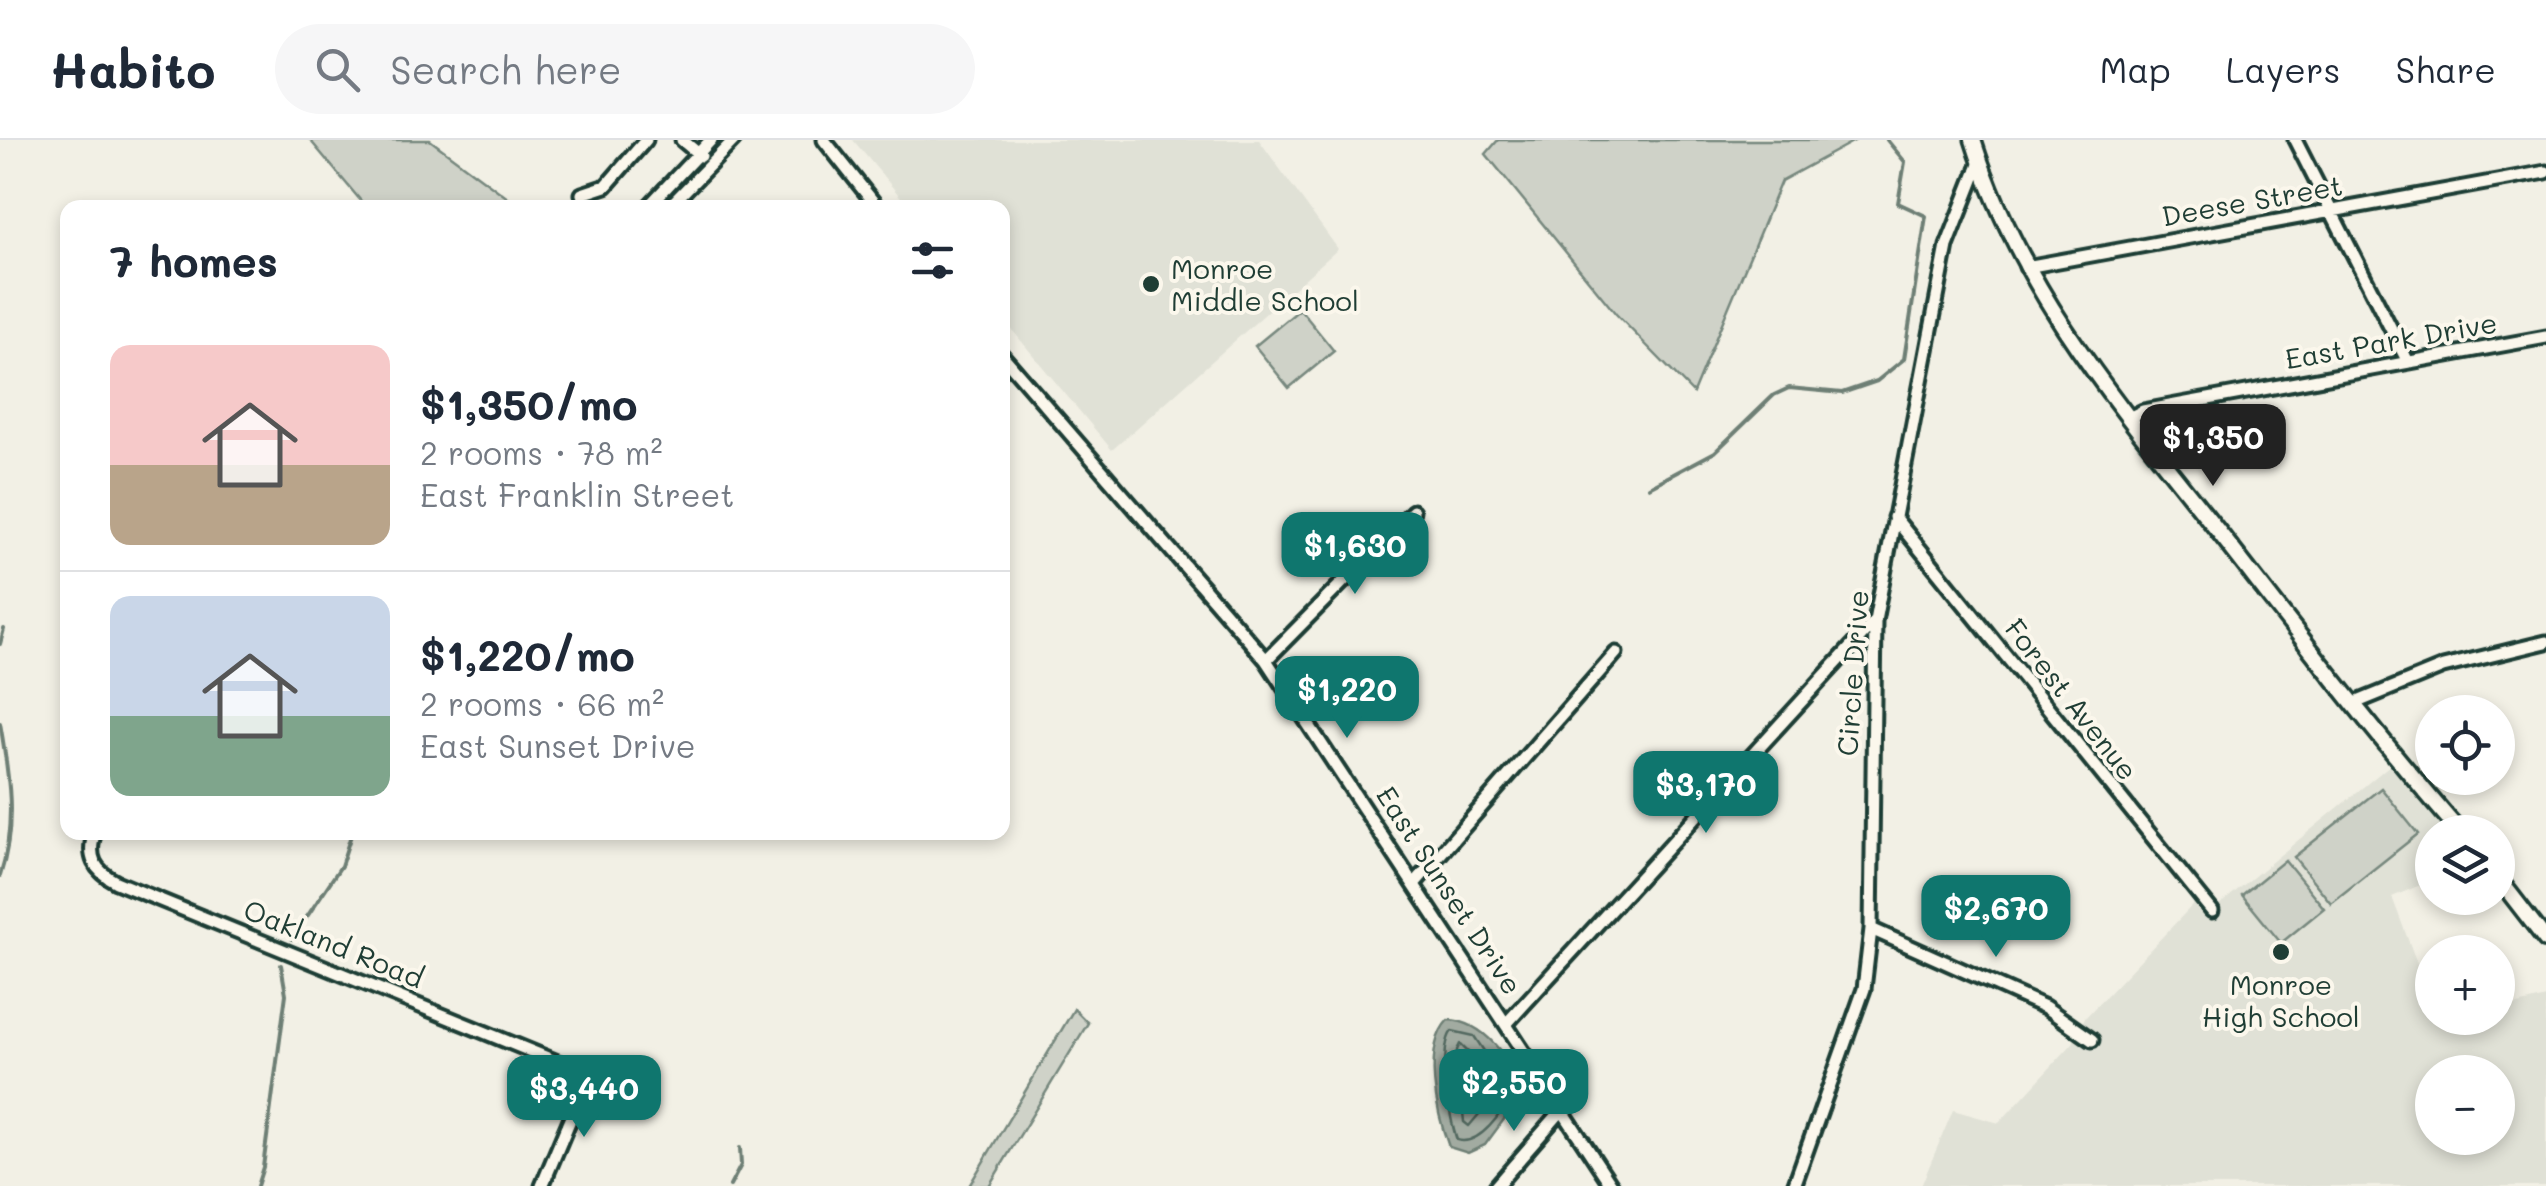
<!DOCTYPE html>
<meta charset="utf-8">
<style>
body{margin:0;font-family:Mali,sans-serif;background:#f6f6f7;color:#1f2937;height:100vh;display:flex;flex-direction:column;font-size:38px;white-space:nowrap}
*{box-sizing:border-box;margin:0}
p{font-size:32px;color:#747a83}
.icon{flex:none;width:55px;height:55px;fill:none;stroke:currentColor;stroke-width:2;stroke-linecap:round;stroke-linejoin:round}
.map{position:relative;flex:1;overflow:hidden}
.drawer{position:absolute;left:60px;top:60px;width:950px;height:640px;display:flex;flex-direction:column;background:#fff;border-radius:20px;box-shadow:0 5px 15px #0003}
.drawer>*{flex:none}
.tools{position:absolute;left:2415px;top:555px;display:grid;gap:20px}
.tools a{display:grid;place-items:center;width:100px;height:100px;border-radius:50%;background:#fff;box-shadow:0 5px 15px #0003;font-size:50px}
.price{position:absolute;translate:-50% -85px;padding:0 22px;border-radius:20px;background:#0f766e;color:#fff;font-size:32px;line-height:65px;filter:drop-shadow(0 2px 5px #0008)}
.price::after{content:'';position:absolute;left:50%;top:60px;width:30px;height:22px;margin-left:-15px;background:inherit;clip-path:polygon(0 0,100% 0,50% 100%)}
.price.selected{background:#222;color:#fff}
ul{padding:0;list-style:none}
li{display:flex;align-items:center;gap:30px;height:250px;padding:0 50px}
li+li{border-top:2px solid #e0e1e3}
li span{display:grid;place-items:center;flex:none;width:280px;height:200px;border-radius:20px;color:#555}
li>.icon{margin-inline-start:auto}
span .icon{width:120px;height:120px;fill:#fffc;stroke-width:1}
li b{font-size:42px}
h2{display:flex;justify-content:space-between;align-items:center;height:120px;padding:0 50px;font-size:42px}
header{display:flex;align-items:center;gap:60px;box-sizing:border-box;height:140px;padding:0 50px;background:#fff;border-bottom:2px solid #e0e1e3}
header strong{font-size:48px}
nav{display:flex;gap:55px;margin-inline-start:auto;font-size:35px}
.search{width:700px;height:90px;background:#f6f6f7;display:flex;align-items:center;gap:25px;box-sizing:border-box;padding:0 35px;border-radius:55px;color:#747a83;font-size:38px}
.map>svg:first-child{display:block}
.built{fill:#e0e1d6;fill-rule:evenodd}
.green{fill:#cfd2c8;stroke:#77887e;stroke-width:2.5}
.water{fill:#a2aba1;stroke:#6e7f75;stroke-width:2.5}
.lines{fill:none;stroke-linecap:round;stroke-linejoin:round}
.shore{stroke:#536960;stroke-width:2.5}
.stream{stroke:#6e7f75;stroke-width:4}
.minor-casing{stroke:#1f3d34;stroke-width:19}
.major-casing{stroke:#1f3d34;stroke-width:21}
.minor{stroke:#fbf7ec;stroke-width:11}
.major{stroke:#fbf7ec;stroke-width:14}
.poi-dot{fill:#1f3d34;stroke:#fbf7ec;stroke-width:4}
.labels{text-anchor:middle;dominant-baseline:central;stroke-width:8;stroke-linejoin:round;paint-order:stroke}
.street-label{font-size:28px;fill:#1f3d34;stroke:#fbf7ec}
.poi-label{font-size:28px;fill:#1f3d34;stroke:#fbf7ec;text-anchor:start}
</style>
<header>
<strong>Habito</strong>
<div class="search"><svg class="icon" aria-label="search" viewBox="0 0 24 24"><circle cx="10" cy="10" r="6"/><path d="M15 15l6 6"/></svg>Search here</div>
<nav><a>Map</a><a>Layers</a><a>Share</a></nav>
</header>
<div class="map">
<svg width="2546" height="1046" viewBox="0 0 2546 1046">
<rect width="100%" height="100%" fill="#f2f0e5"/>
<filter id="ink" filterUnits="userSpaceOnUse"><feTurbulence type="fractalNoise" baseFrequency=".01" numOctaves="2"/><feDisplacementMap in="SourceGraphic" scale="20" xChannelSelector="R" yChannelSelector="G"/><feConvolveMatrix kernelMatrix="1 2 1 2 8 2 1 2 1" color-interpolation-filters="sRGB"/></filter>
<g filter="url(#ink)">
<path class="built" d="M853 0H1259L1338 109 1112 310 1003 179 1002 68 909 67Z
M2390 625 2450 692H2432V740L2392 757 2432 863V878L2441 884 2498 878V870L2546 858V1046H1921L1953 970 1999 983 2073 903 2084 879 2205 752 2218 766ZM2432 932H2498V998H2432Z"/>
<path class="green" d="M310 0H430L520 67H366Z
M1498 0H1856L1781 41 1693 253 1616 174 1486 14Z
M1300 169 1334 211 1289 248 1255 206Z
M2381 648 2418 694 2331 763 2294 717Z
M2285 720 2324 768 2281 803 2242 755Z
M1074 869 1088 883 989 1046H969Z"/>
<path class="water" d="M1448 880C1484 881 1513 920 1522 955L1485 1005 1468 1013 1449 1007C1437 975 1422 907 1448 880Z"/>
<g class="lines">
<path class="shore" d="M1452 891 1474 896 1512 953C1503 971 1480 1007 1457 1000 1449 979 1438 908 1452 891Z
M1460 904 1478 922 1497 953 1469 986 1464 982 1457 910Z"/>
<path class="stream" d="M1649 347 1715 312 1774 255 1789 248 1842 253 1877 241 1904 219 1926 76 1898 63 1905 22 1887 0
M0 504 4 489
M0 583C9 635 17 684 0 736
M292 799 341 726 352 692
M257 1046 263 1027 286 854 281 825
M730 1046 741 1025 740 1008"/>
<defs>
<path id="minor" d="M682 0 701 16
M824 0 878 68
M2295 0 2408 222
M582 54 606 46 646 0
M647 68 711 0
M668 68 734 0
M2026 127 2546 32
M1002 215 1266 520 1612 1046
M2129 278 2143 271 2546 197
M1894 377 2212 771
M1266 520 1413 371
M2355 563 2443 527 2546 502
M95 692C86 717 95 731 116 742L582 932 587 939 542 1046
M1415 743 1616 513
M1871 789 2045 867 2092 900
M1507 883 1875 481
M1496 1046 1563 969
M1794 1046 1864 849 1871 789 1875 481 1947 106 1980 22"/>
<path id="major" d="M1973 0C2021 154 2124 272 2222 396 2300 496 2377 597 2460 692
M2498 738 2546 800"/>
</defs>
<use href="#minor" class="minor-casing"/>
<use href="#major" class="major-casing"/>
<use href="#minor" class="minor"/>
<use href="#major" class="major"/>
</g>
</g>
<g class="poi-dot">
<circle cx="1151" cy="144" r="10"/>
<circle cx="2281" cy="812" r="10"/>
</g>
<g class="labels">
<g class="street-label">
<text transform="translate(2252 60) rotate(-10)">Deese Street</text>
<text transform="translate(2391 200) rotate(-10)">East Park Drive</text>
<text transform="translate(1852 533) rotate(-86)">Circle Drive</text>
<text transform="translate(2072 559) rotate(52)">Forest Avenue</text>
<text transform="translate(1450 750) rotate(57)">East Sunset Drive</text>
<text transform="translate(334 803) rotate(22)">Oakland Road</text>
</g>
<g class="poi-label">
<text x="1171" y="128">Monroe<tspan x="1171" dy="32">Middle School</tspan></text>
<text x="2281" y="844" text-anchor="middle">Monroe<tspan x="2281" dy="32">High School</tspan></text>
</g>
</g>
</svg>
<div class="tools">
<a><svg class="icon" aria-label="locate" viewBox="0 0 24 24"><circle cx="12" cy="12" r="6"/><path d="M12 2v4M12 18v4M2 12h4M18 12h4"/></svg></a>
<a><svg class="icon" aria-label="layers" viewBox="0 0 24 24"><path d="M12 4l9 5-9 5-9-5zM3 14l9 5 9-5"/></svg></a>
<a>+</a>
<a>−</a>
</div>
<b class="price selected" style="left:2213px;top:349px">$1,350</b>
<b class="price" style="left:1355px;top:457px">$1,630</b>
<b class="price" style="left:1347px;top:601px">$1,220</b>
<b class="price" style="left:1706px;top:696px">$3,170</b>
<b class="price" style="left:1996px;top:820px">$2,670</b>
<b class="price" style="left:1514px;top:994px">$2,550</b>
<b class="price" style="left:584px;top:1000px">$3,440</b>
<section class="drawer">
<h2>7 homes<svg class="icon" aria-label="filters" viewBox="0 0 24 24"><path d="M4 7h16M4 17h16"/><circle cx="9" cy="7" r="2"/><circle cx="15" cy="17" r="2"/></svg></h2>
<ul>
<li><span style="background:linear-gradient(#f6c9c9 60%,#b9a48a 0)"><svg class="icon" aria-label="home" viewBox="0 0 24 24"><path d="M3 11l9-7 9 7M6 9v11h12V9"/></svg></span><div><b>$1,350/mo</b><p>2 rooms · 78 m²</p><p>East Franklin Street</p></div></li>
<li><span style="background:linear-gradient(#c9d6e8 60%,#7fa58c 0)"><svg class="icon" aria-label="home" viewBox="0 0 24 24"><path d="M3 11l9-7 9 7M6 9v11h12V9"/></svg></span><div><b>$1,220/mo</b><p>2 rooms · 66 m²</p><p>East Sunset Drive</p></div></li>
</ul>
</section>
</div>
